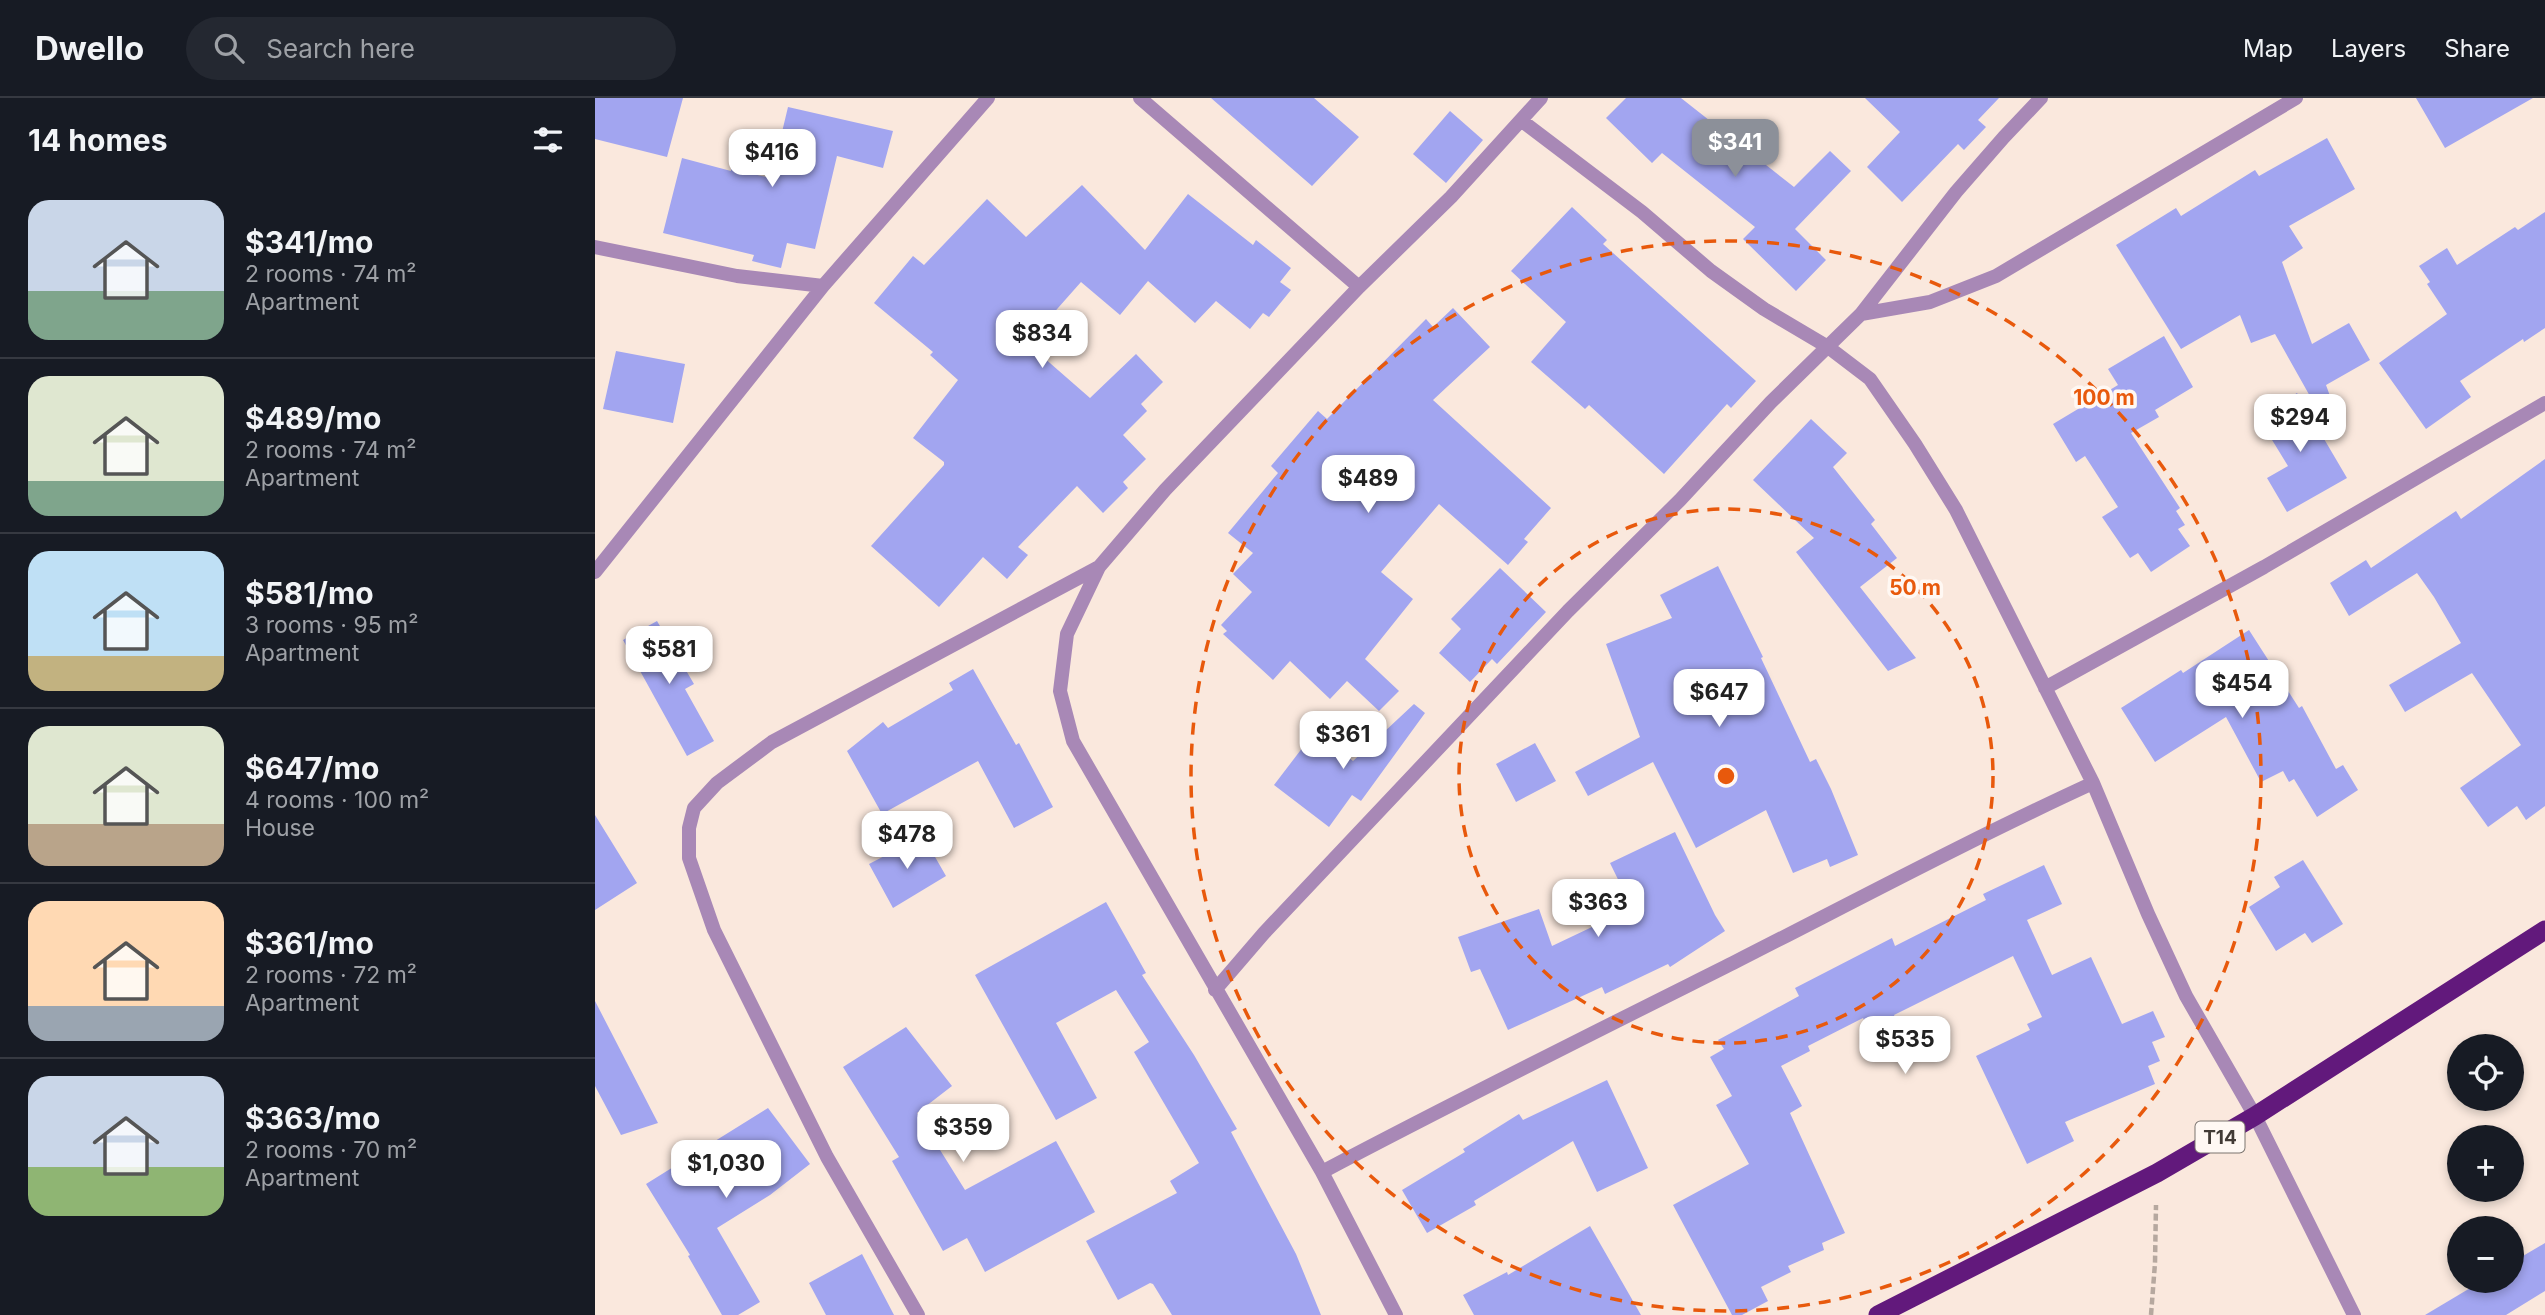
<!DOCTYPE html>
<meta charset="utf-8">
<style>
body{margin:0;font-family:Inter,sans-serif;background:#242831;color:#f1f3f6;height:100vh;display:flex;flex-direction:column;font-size:26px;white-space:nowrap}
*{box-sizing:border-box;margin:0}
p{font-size:23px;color:#9ea1a6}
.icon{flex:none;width:38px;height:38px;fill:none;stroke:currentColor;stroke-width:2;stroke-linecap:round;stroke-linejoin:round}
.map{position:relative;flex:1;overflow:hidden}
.side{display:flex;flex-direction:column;background:#171b24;width:595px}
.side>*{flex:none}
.fabs{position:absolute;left:1852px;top:936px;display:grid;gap:14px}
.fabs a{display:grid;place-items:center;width:77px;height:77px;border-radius:50%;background:#171b24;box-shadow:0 4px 10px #0003;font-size:35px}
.price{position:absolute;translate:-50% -60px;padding:0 16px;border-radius:14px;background:#fff;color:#222;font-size:23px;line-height:46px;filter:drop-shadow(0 2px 4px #0008)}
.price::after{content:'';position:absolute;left:50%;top:42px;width:21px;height:16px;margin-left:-10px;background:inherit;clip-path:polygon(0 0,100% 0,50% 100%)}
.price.active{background:#8c9099;color:#fff}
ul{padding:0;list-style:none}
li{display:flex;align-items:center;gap:21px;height:175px;padding:0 28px}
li+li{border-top:2px solid #363941}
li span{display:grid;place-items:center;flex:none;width:196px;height:140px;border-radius:21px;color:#555}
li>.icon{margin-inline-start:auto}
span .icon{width:84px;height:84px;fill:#fffc;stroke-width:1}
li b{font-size:30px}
h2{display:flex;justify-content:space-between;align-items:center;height:84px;padding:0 28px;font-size:30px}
header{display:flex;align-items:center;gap:42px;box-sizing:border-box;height:98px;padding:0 35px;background:#171b24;border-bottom:2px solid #363941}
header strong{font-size:33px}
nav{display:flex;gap:38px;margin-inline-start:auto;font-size:24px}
.search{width:490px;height:63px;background:#242831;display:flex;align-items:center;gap:18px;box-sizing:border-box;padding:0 24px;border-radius:38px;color:#9ea1a6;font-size:26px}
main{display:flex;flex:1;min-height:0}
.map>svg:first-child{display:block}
.building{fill:#a2a5f0}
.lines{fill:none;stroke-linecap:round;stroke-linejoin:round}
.path{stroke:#b6a89f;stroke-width:4.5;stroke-dasharray:7 3.5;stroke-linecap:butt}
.minor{stroke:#a888b6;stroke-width:14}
.trunk{stroke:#62197c;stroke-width:19}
.ring{fill:none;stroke:#e8590c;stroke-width:3.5;stroke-dasharray:12 9}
.labels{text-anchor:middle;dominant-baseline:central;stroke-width:7;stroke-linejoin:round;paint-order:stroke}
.shield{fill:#fff8f3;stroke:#7b746f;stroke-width:2}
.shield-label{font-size:19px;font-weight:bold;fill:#423b36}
.centre{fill:#e8590c;stroke:#fff8f3;stroke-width:3.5}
.ring-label{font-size:21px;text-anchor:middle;font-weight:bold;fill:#e8590c;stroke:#fff8f3;stroke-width:7;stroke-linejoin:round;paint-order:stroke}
</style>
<header>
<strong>Dwello</strong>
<div class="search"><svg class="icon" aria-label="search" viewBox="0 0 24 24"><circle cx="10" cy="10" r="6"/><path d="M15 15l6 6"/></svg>Search here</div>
<nav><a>Map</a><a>Layers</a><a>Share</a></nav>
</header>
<main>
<section class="side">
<h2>14 homes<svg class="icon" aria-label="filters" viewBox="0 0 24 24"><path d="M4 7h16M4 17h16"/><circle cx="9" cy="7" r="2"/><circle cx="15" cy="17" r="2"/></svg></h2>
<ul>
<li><span style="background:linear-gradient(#c9d6e8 65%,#7fa58c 0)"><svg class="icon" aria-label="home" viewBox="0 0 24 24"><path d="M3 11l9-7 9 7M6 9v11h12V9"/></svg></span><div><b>$341/mo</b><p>2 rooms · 74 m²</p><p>Apartment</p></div></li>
<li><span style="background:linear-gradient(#dfe7d0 75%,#7fa58c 0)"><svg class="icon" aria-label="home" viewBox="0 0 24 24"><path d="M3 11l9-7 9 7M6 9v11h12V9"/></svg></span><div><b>$489/mo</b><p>2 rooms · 74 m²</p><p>Apartment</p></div></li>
<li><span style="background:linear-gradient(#bfe0f5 75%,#c2b280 0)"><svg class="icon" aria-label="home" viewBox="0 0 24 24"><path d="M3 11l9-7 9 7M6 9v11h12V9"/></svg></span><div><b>$581/mo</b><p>3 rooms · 95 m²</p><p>Apartment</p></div></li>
<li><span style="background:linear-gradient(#dfe7d0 70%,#b9a48a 0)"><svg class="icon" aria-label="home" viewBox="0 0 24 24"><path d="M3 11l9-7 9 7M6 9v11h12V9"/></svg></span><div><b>$647/mo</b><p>4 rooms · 100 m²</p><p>House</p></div></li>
<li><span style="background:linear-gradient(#ffd9b3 75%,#9aa5b1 0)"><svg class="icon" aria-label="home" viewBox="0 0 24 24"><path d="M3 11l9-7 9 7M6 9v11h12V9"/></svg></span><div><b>$361/mo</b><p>2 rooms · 72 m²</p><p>Apartment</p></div></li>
<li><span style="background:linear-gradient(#c9d6e8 65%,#8fb573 0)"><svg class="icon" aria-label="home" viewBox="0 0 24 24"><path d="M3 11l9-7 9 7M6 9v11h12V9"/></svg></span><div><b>$363/mo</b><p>2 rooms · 70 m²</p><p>Apartment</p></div></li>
</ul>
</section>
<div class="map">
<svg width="1950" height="1217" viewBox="0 0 1950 1217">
<rect width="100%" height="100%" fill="#fae8dd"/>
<path class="building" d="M0 0H88L72 59 0 41Z
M616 0H719L764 39 717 88Z
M1031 0H1086L1199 89 1235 53 1256 73 1200 131 1231 162 1201 193 1148 141 1160 129 1067 55 1057 65 1011 20Z
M1270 0H1404L1383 22 1391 29 1369 52 1363 46 1307 104 1272 69 1305 34Z
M1821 0H1938L1850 50Z
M193 9 298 33 288 70 242 58 220 151 192 145 186 170 157 163 159 157 68 135 87 60 136 73V71L176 80Z
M855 13 888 42 851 85 818 56Z
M1732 40 1760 91 1694 128 1708 150 1687 164 1717 246 1754 225 1775 262 1731 287 1739 309 1725 316 1680 236 1656 245 1645 217 1586 251 1521 147 1581 110 1586 118 1660 72 1664 78Z
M487 87 550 152 593 96 658 147 661 142 696 170 685 184 696 192 674 219 668 215 655 231 621 203 600 225 553 183 525 217 486 184 432 245 495 300 541 256 568 284 546 306 552 313 528 337 551 361 528 384 533 390 508 415 482 388 423 449 433 457 412 481 388 459 344 509 276 448 349 367V364L318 340 363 282 335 257 338 254 279 205 318 158 329 167 392 101 431 139Z
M977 109 1012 142 1008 146 1161 283 1136 310 1132 306 1069 376 994 307 990 311 936 264 971 224 916 173Z
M1950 114V230L1929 244 1928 241 1865 283 1876 299 1831 331 1784 265 1852 216 1832 186 1835 184 1824 168 1852 150 1862 167 1920 129 1923 132Z
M858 210 895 249 838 302 956 410 929 441 933 444 913 467 844 406 786 474 818 501 770 561 804 593 784 613 752 583 735 601 695 563 678 582 628 536 632 533 626 527 657 494 638 476 658 455 633 435 683 375 676 368 723 313 732 321 831 221 838 229Z
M1569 238 1598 289 1560 312 1564 319 1536 335 1585 410 1581 413 1590 427 1583 431 1595 448 1556 474 1543 455 1535 460 1507 419 1523 409 1490 358 1481 364 1458 326 1523 287 1513 271Z
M21 253 90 266 78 325 8 311Z
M1702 295 1752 380 1692 414 1672 380 1693 368 1663 319Z
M1216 321 1252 355 1238 369 1280 422 1276 426 1302 460 1265 489 1321 560 1293 573 1201 454 1219 440 1158 382Z
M1950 361V708L1931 722 1922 708 1893 729 1865 690 1926 647 1877 575 1810 614 1794 587 1866 545 1839 499 1822 475 1754 518 1735 485 1771 462 1776 470 1861 413 1866 421Z
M1123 468 1168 559 1166 560 1215 664 1221 661 1236 691 1263 757 1235 769 1232 761 1198 775 1171 712 1101 750 1058 664 993 698 980 674 1045 639 1011 546 1077 520 1065 497Z
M905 470 951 514 902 566 897 561 875 584 844 555 866 531 856 521Z
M62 523 99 586 90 591 119 643 92 658 28 542Z
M1654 532 1704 610 1707 608 1741 671 1748 667 1763 692 1722 719 1699 681 1694 684 1688 673 1666 684 1631 619 1560 664 1526 610 1586 572 1588 575Z
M378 571 421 647 424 645 458 709 419 730 383 663 287 716 252 653 288 624 293 630 358 592 354 585Z
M819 606 830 615 766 703 757 697 734 729 679 687 708 649 720 658 732 643 758 663Z
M940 645 961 683 921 704 901 666Z
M0 717 42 785 0 812Z
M1080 734 1120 817 1130 833 1075 869 1073 866 1010 896 1007 889 913 932 885 871 876 874 863 839 944 811 957 848 1037 810 1015 765Z
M328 738 351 778 298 810 274 766Z
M1708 762 1748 826 1717 845 1710 835 1681 853 1654 809 1685 789 1679 779Z
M1449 767 1467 806 1432 822 1457 877 1496 859 1527 926 1558 913 1570 939 1557 944 1565 963 1553 968 1560 986 1470 1024 1479 1043 1432 1066 1381 958 1435 932 1432 926 1447 919 1418 858 1299 917 1302 924 1277 937 1268 920 1213 948 1215 953 1186 968 1207 1008 1195 1015 1250 1135 1227 1145 1229 1152 1193 1168 1196 1174 1166 1189 1173 1203 1147 1217H1137L1078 1107 1154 1066 1121 1007 1137 998 1115 959 1129 951 1123 942 1204 898 1200 890 1297 840 1300 848 1391 802 1388 796Z
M511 804 551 875 547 877 599 957 642 1031 636 1034 701 1156 726 1217H577L558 1186 555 1185 523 1202 491 1143 582 1095 575 1083 604 1065 539 954 554 944 521 892 461 925 502 1000 461 1022 380 877Z
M0 903 63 1025 26 1037 0 988Z
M311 929 357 988 322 1015 370 1092 461 1043 500 1114 390 1174 372 1140 348 1153 297 1063 304 1059 248 969Z
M1012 982 1053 1070 1002 1094 978 1043 879 1103 881 1107 832 1135 807 1092 870 1054 868 1051 924 1016 928 1022Z
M173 1010 215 1066 175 1097 122 1130 165 1204 143 1217H127L93 1158 95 1157 51 1086Z
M995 1128 1046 1217H879L868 1197 912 1174 913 1177Z
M1950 1145V1193L1911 1217H1830L1887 1183H1916V1165Z
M267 1156 299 1217H231L214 1185Z"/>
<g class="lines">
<path class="path" d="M1556 1217 1560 1165 1561 1107"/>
<path class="minor" d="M545 0 764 189
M927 23 1047 114 1116 173 1169 211 1233 249 1275 281 1320 346 1361 412 1498 685 1553 816 1591 898 1660 1018 1759 1217
M0 149 142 178 228 188
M1266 216 1335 204 1401 178 1701 0
M0 474 228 188 393 0
M1450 590 1669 469 1950 305
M620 892 669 835 973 513 1085 402 1176 304 1266 216 1361 94 1409 39 1446 0
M727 1074C863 1002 1000 934 1138 865 1258 804 1376 741 1498 685
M323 1217 232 1059 119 832 94 760V730L99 710 122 685 177 644 504 469
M801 1217 727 1074 478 643 465 593 472 536 504 469 570 392 764 189 856 99 946 0"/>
<path class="trunk" d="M1283 1217 1562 1075 1660 1018 1950 832"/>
</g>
<g class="ring">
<circle cx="1131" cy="678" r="267"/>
<circle cx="1131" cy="678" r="535"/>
</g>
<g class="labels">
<rect class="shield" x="1600.5" y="1023.5" width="49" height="31" rx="5"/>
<g class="shield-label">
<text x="1625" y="1039">T14</text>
</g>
</g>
<circle cx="1131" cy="678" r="10" class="centre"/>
<g class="ring-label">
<text x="1509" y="307">100 m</text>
<text x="1320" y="497">50 m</text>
</g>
</svg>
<div class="fabs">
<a><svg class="icon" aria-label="locate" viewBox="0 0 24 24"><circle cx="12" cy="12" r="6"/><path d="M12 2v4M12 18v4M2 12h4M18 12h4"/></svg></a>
<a>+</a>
<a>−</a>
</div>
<b class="price active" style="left:1140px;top:81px">$341</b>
<b class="price" style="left:177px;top:91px">$416</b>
<b class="price" style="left:447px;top:272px">$834</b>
<b class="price" style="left:1705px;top:356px">$294</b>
<b class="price" style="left:773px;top:417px">$489</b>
<b class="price" style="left:74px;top:588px">$581</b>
<b class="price" style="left:1647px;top:622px">$454</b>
<b class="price" style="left:1124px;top:631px">$647</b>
<b class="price" style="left:748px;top:673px">$361</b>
<b class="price" style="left:312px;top:773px">$478</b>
<b class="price" style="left:1003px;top:841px">$363</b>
<b class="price" style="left:1310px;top:978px">$535</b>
<b class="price" style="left:368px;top:1066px">$359</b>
<b class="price" style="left:131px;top:1102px">$1,030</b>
</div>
</main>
